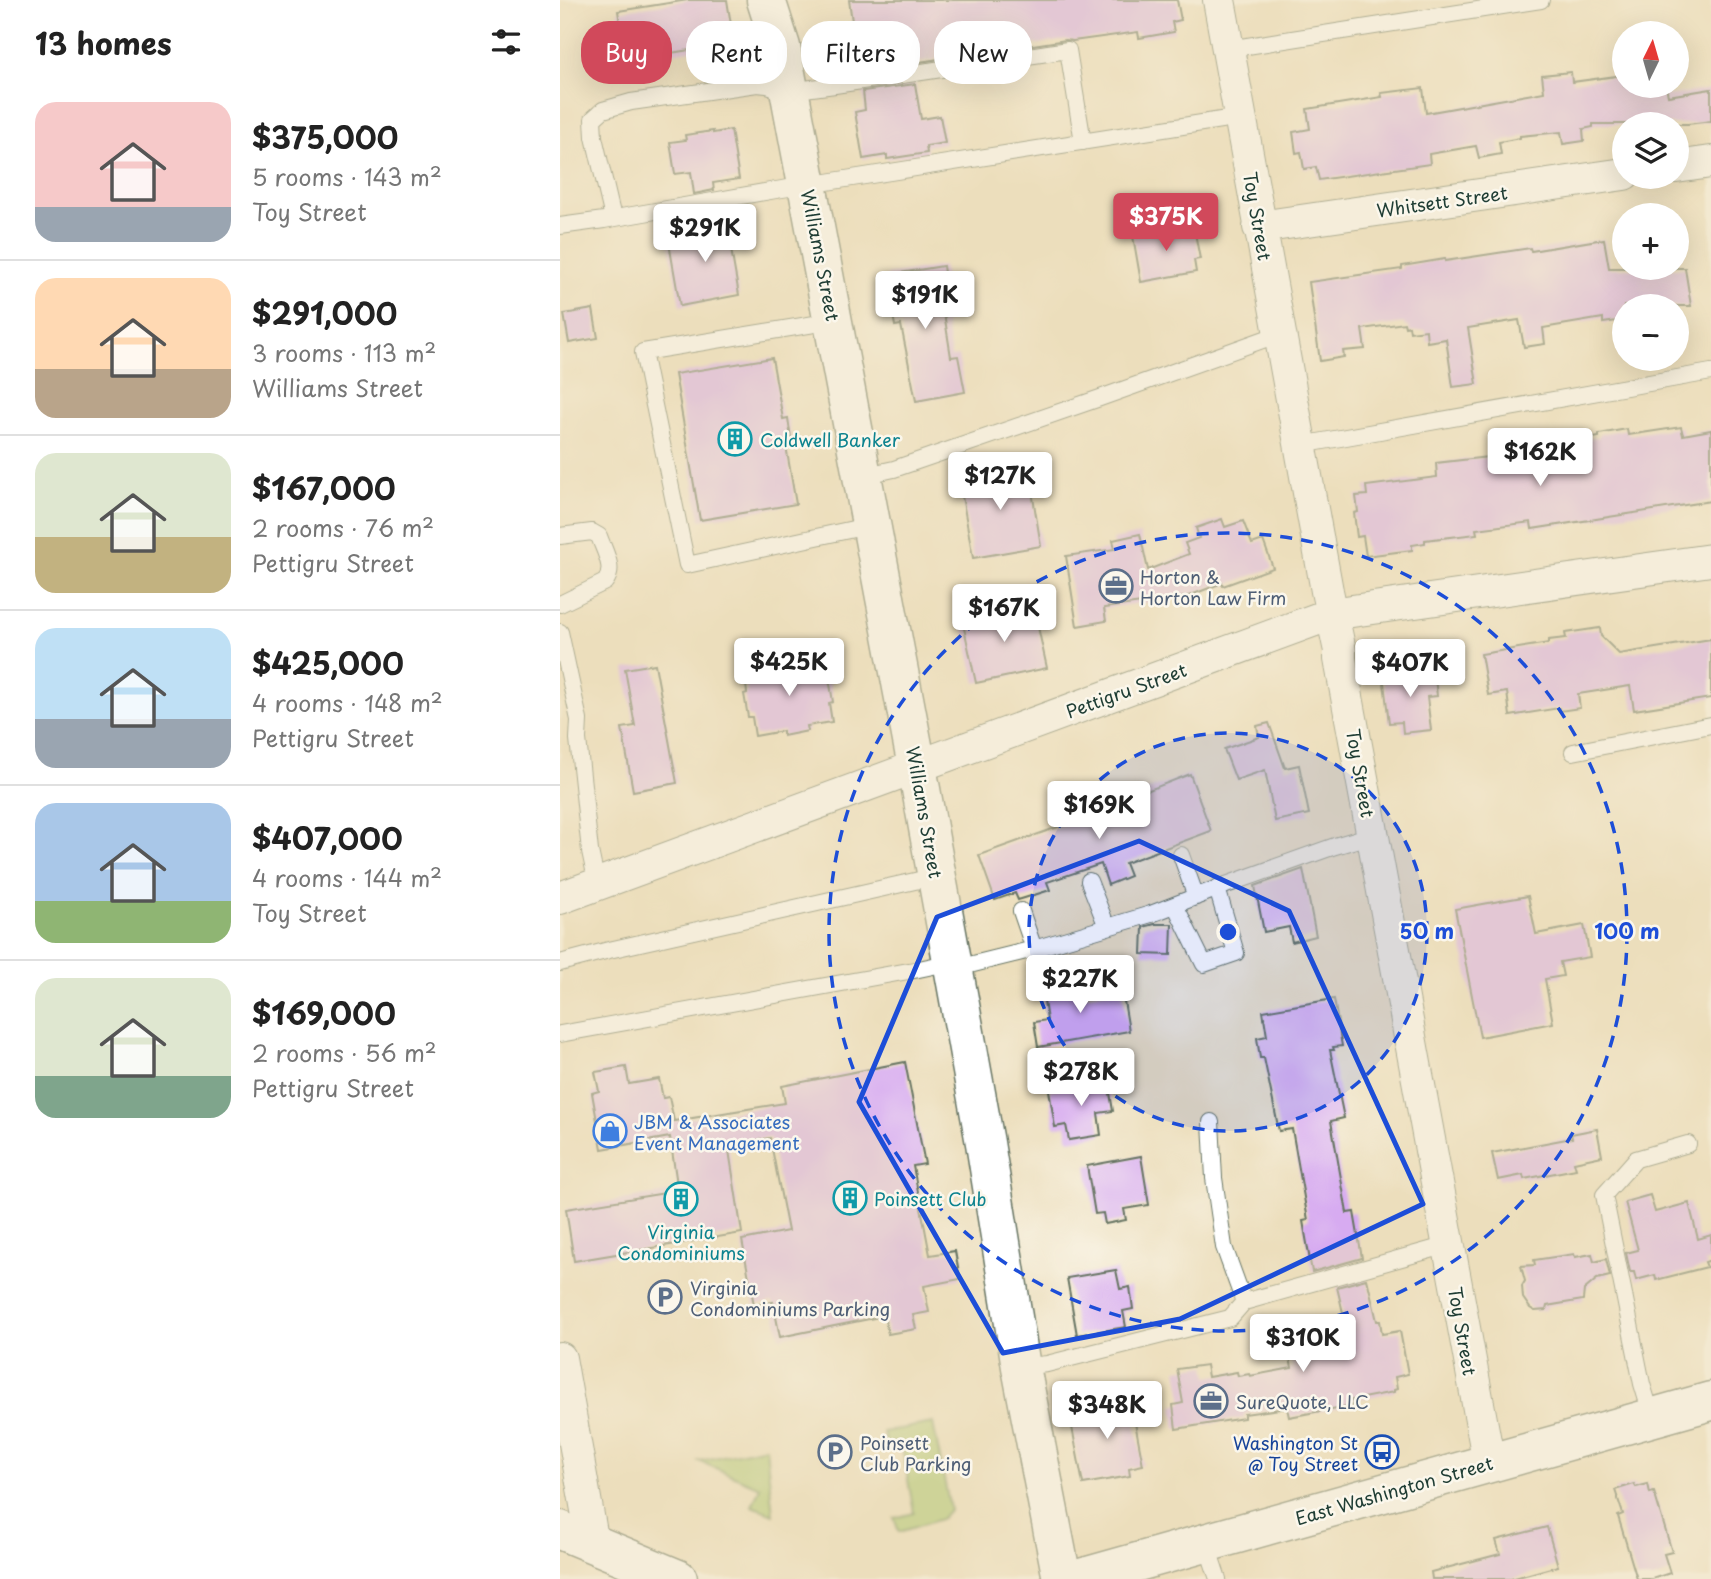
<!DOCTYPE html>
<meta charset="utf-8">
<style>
body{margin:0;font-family:"Playpen Sans",sans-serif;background:#f6f6f6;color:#222;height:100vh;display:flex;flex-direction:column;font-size:26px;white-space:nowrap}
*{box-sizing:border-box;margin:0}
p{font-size:23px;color:#767676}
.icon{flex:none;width:38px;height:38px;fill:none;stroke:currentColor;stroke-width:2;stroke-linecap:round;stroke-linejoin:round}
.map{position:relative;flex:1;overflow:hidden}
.details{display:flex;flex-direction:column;background:#fff;width:560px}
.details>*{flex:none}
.hud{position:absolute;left:21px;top:21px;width:665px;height:63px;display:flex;gap:14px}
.needle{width:46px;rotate:5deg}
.tools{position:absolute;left:1052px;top:21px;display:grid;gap:14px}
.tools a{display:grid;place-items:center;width:77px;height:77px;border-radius:50%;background:#fff;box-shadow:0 7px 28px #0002;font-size:35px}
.price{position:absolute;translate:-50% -60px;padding:0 16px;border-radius:7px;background:#fff;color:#222;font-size:23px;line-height:46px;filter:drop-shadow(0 2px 4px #0008)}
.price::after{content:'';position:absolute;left:50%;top:42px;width:21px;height:16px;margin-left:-10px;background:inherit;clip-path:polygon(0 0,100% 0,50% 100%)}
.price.active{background:#d1495b;color:#fff}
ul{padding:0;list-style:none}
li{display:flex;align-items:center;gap:21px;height:175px;padding:0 35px}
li+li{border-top:2px solid #e0e0e0}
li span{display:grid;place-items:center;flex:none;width:196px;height:140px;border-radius:21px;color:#555}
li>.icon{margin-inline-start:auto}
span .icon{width:84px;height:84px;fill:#fffc;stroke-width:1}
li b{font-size:30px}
h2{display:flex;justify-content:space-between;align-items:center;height:84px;padding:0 35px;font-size:30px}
.chip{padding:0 24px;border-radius:28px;background:#fff;box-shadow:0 7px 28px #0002;font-size:24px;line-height:63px}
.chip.active{background:#d1495b;color:#fff}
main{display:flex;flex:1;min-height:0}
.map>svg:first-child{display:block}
.green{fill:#a8c66d;stroke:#648250;stroke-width:2}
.building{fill:#d7abf1}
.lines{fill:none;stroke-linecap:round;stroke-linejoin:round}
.service-casing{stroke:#677564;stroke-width:18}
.minor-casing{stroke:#677564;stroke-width:34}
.tertiary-casing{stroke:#677564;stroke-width:41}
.service{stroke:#fff;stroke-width:16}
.minor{stroke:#fff;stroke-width:32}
.tertiary{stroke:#fff;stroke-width:38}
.marked{fill:none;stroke:#1d4ed8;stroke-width:5;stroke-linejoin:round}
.ring{fill:none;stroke:#1d4ed8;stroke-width:3.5;stroke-dasharray:12 9}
.labels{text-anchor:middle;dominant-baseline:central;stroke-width:5;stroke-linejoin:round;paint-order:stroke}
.street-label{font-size:18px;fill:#1f3d34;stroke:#fbf7ec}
.culture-label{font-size:18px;fill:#0d838f;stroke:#fbf7ec;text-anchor:start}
.service-label{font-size:18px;fill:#4e5e75;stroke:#fbf7ec;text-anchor:start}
.shop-label{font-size:18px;fill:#366cbe;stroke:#fbf7ec;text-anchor:start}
.transit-label{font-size:18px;fill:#164399;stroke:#fbf7ec;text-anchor:end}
.centre{fill:#1d4ed8;stroke:#fbf7ec;stroke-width:3.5}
.ring-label{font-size:21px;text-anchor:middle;font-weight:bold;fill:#1d4ed8;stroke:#fbf7ec;stroke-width:5;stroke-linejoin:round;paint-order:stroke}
</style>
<main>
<section class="details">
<h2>13 homes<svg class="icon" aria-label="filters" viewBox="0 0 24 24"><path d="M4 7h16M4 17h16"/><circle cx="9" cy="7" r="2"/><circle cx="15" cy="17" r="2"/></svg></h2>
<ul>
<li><span style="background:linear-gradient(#f6c9c9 75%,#9aa5b1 0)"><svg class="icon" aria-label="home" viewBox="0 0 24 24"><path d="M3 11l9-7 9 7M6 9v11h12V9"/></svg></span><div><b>$375,000</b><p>5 rooms · 143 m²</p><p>Toy Street</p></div></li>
<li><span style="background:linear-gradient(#ffd9b3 65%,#b9a48a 0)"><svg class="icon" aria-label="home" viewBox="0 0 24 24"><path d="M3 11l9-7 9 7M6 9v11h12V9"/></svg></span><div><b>$291,000</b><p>3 rooms · 113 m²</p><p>Williams Street</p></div></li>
<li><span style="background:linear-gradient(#dfe7d0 60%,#c2b280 0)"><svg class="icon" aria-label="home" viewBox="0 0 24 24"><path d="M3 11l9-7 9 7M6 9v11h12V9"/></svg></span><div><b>$167,000</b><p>2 rooms · 76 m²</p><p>Pettigru Street</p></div></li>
<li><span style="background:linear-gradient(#bfe0f5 65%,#9aa5b1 0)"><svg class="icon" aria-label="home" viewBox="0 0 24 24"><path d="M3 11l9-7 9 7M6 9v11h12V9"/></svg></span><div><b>$425,000</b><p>4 rooms · 148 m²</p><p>Pettigru Street</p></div></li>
<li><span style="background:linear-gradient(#a9c7e8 70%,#8fb573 0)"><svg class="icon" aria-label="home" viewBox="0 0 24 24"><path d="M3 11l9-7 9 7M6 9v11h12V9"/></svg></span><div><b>$407,000</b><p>4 rooms · 144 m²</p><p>Toy Street</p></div></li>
<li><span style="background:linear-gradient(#dfe7d0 70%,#7fa58c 0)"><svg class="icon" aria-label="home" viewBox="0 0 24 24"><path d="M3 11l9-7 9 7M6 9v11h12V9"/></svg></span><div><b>$169,000</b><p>2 rooms · 56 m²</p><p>Pettigru Street</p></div></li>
</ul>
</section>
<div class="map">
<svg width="1151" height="1579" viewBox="0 0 1151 1579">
<rect width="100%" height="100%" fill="#fbf7ec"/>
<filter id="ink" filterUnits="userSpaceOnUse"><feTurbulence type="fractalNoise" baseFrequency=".0143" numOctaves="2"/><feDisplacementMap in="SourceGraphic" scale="14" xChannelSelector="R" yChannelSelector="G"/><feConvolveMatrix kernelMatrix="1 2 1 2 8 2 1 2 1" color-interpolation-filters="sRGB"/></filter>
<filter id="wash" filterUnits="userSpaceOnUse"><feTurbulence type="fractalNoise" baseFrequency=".00686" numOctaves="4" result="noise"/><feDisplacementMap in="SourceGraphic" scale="28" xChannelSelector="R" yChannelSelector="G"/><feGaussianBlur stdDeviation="1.57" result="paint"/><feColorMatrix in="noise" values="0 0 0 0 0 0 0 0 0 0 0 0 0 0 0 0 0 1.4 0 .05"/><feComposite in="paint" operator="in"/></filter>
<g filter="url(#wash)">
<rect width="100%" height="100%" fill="#ecdebc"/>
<path class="green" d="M373 1423 390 1509 381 1519 339 1532 334 1518 354 1513 341 1441 326 1444 323 1432Z
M206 1447 213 1514 192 1506 200 1487 139 1461Z"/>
<g id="blocks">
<path class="building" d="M128 0H167L174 43 66 60 58 11Z
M289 0H617L621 20 612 22 614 32 579 38 578 32 513 41 506 40 299 71Z
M1011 72 1012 82 1064 75V86H1106L1108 96 1151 89V121L1128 124H1033V127L1023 129 1024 141 1003 144 1001 132 960 136V138L939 142 941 154 919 158 916 146 869 154 870 164 759 180 756 167 744 169 741 152 736 153 733 132 750 129 747 109 822 97 821 93 863 88 866 113 984 92 982 75Z
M355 84 361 119 380 116 385 143 366 146 367 153 327 159V155L303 159 295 112 305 110 303 91Z
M171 130 179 179 153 183 154 190 134 194 131 172 115 174 110 142 126 140 125 135 153 131V133Z
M158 211 161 233 168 232 179 295 120 306 109 243 141 237 138 214Z
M621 225 622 230 634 228 640 259 634 260 636 272 581 282 573 236 582 234 581 232Z
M1044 239 1049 268H1125L1131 306H1064V320L1043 323V318L983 328 985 344 964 347 959 320 908 328 917 384 893 387 886 339 867 342 866 330 850 332 849 326 845 327 844 323 802 329 805 349 783 351 784 357 760 361 749 282 842 269V266L885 259V261L970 248 971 251Z
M383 266 387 293 381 294 391 357 398 356 405 392 356 401 341 325 335 326 331 303H327L324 283H328L327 275Z
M33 309 38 338 9 343 4 314Z
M212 358 223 419 228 418 231 439 225 440 236 504 140 520 115 374Z
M1121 427 1123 435 1151 430V501L972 529 971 522 916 529 917 534 865 540V543L852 545V550L806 556 803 536 797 537 794 513 798 512 796 496 807 495 806 486 877 477 876 463 955 454 954 451 1039 437V434L1067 429 1068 435Z
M468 467 481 546 413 558 399 479Z
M662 519 665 527 683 521 692 544 703 540 713 568 663 586 662 583 626 597 544 608 546 621 517 626 506 556 555 549 553 540 580 534 588 570 629 554 625 543 639 538 636 528Z
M473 604 487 668 416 683 402 619Z
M1040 628 1041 636 1059 654 1151 639V698L1074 710 1070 686 1018 694 1020 708 1000 711 999 708 950 716 947 692 928 695 921 654 989 643V640L1006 638 1005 633Z
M230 661 231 666 263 661 266 679 269 678 273 702 269 703 272 722 247 726 248 731 223 736V731L195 736 192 717H188L184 694 187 693 185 676 207 671 206 665Z
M95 664 117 783 73 791 62 728 75 726 65 669Z
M874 669 877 696 867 697 871 730 843 733 842 722 829 723 823 675Z
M709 723 725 768 739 765 749 814 715 821 705 770 676 780 664 749 699 737 697 726Z
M630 774 651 831 565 863 570 876 548 885 541 864 487 882 490 890 458 900 455 893 435 900 419 855 577 799 576 795Z
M743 869 756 936 732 942 729 927 704 932 695 886Z
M968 896 976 934 1024 925 1030 957 1000 962 1003 976 985 979 993 1023 920 1037 895 909Z
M595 924H612L611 955 582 954 583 927Z
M519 982 522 996 562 989 569 1031 478 1047 474 1022 487 1020 482 988Z
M774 999 782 1046 773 1047 774 1050H770L784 1118 771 1121 787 1213 794 1212 802 1258 752 1272 743 1221 748 1220 732 1129 719 1131 704 1058H700L697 1038 707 1036 703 1011Z
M345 1062 365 1164 353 1166 370 1255 395 1251 400 1279 364 1286 369 1312 353 1315 356 1329 328 1334 324 1316 220 1337 213 1302 194 1305 182 1240 228 1231 210 1138 168 1144 182 1233 14 1261 6 1209 118 1191 110 1137 42 1149 32 1093 39 1091 35 1072 66 1067 69 1084 99 1079 103 1098 109 1097 114 1121 225 1103 222 1086Z
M548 1081 553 1111 538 1113 541 1135 509 1140 506 1125 495 1127 489 1090Z
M1037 1129 1042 1156 1014 1162 1016 1169 964 1179 963 1175 938 1180 932 1153 1012 1138 1011 1134Z
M581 1156 589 1205 564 1209 566 1220 545 1224 543 1213 535 1214 527 1166Z
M1090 1195 1095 1212 1129 1203 1138 1239 1151 1235V1260L1145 1262 1147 1267 1096 1280 1095 1275 1076 1280 1074 1272H1070L1066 1253 1078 1250 1065 1202Z
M1014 1254 1015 1257 1032 1254 1034 1262 1046 1259 1050 1276 1037 1279 1024 1290 1023 1300 987 1306 986 1310 975 1311 970 1308 963 1298 962 1286 965 1281 961 1266 975 1265 974 1260Z
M556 1270 560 1289 570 1287 573 1309 563 1311 566 1327 517 1335 507 1278Z
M806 1279 807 1283H808L817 1321H820L822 1334 840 1331 848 1374 835 1377 837 1389 834 1390V1392L792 1400 793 1405 729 1417 727 1408 684 1414V1418L616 1429 613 1405 623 1403 617 1369 646 1365 648 1377 677 1372 678 1376 689 1374 690 1376 732 1368 730 1358 791 1347 777 1287Z
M556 1399 557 1404 571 1401 583 1465 569 1468 570 1476 523 1484 511 1422 524 1420 521 1406Z
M1074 1484 1076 1487 1088 1484 1090 1493 1094 1492 1112 1552 1104 1554 1110 1573 1092 1579H1077L1058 1516 1063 1514 1055 1490Z
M987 1527 998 1566 951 1579H872L871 1572 940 1554 936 1540Z"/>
</g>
</g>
<g filter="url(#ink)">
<use href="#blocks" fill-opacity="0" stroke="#677564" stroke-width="2"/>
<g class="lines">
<defs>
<path id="service" d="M668 49 981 0
M53 218 34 137 33 119 43 110 71 102 197 84 207 85 229 91 275 85 508 50 523 142
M0 226 44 220 216 190 680 117
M273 321 83 352 127 565 312 525
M741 445 1151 372
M302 476 334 469 540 398 719 334
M0 536 32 532 39 536C44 551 56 569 45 582L0 604
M0 632 19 720 18 739 30 851 37 884
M1013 752 1151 725
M621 855 636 897
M529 881 547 927
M615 905 644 964 676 953 657 888
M461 911 474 949
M0 963 49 950 377 876
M393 969 474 949 591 914 666 885 775 846 812 835
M0 1034 354 970 392 962
M651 1122 654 1178 664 1247 684 1302
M461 1367 487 1364 670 1318 684 1302 888 1245
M1092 1417 1082 1384 1044 1195 1076 1159 1128 1144
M646 1543 658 1579"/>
<path id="minor" d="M659 0 767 591 780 651V659L929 1463
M1116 167 1151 162
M699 227 1064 174
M0 898 771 614 1151 560
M0 1358 33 1544"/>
<path id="tertiary" d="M206 0 221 47 357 767 425 1143 461 1367 502 1579
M0 1530 118 1579
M517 1579 1151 1401"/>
</defs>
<use href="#service" class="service-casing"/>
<use href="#minor" class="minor-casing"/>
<use href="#tertiary" class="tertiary-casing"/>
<use href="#service" class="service"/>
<use href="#minor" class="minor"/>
<use href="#tertiary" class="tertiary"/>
</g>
</g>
<path d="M0 0H1151V1579H0ZM579 841 729 911 863 1204 620 1319 443 1353 299 1102 377 917Z" fill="#ecdebc" fill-opacity=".55" fill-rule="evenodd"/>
<path class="marked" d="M579 841 729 911 863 1204 620 1319 443 1353 299 1102 377 917Z"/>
<circle cx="668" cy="932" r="199" fill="#1d4ed8" fill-opacity=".12"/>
<g class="ring">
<circle cx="668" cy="932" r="199"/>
<circle cx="668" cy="932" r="399"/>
</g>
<defs>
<symbol id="building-ring" viewBox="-11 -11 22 22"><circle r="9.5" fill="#fbf7ec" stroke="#0f9aa8" stroke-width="1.5"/><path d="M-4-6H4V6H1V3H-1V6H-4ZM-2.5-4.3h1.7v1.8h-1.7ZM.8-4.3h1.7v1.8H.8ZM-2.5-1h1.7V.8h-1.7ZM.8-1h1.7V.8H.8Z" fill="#0f9aa8"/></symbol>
<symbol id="office-ring" viewBox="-11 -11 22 22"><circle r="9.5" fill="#fbf7ec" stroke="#5c6f8a" stroke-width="1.5"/><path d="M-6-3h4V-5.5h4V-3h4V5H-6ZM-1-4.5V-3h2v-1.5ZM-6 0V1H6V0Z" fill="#5c6f8a"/></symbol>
<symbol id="shop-ring" viewBox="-11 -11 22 22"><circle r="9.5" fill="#fbf7ec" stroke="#3f7fe0" stroke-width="1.5"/><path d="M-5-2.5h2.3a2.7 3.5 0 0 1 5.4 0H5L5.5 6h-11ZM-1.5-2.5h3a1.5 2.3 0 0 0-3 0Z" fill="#3f7fe0"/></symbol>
<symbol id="parking-ring" viewBox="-11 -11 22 22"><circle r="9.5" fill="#fbf7ec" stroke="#5c6f8a" stroke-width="1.5"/><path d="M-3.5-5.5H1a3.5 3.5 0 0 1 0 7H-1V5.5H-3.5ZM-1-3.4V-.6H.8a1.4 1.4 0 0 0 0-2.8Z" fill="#5c6f8a"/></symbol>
<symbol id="bus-ring" viewBox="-11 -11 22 22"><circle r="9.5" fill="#fbf7ec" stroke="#1a4fb4" stroke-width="1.5"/><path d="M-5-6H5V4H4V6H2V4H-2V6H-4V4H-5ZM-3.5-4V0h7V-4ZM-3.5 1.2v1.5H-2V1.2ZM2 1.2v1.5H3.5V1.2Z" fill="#1a4fb4"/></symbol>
</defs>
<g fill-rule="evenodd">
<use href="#building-ring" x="156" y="420" width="38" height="38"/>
<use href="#office-ring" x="537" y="567" width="38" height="38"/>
<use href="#shop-ring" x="31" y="1112" width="38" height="38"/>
<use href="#building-ring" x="271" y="1179" width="38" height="38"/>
<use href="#building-ring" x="102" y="1180" width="38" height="38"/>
<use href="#parking-ring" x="86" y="1278" width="38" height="38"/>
<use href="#office-ring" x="632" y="1382" width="38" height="38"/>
<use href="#parking-ring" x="256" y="1433" width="38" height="38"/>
<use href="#bus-ring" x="803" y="1433" width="38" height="38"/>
</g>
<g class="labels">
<g class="street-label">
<text transform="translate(882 201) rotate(-8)">Whitsett Street</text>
<text transform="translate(698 216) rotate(80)">Toy Street</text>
<text transform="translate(261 255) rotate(79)">Williams Street</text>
<text transform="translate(566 690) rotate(-20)">Pettigru Street</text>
<text transform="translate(801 773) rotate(80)">Toy Street</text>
<text transform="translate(365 812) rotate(80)">Williams Street</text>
<text transform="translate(903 1331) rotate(80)">Toy Street</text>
<text transform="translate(834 1490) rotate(-16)">East Washington Street</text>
</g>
<g class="culture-label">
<text x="200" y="439">Coldwell Banker</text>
<text x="314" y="1198">Poinsett Club</text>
<text x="121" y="1231" text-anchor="middle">Virginia<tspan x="121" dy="21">Condominiums</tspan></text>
</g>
<g class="service-label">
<text x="580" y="576">Horton &amp;<tspan x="580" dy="21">Horton Law Firm</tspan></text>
<text x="130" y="1287">Virginia<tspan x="130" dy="21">Condominiums Parking</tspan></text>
<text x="676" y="1401">SureQuote, LLC</text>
<text x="300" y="1442">Poinsett<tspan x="300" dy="21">Club Parking</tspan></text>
</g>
<g class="shop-label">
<text x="74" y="1121">JBM &amp; Associates<tspan x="74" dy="21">Event Management</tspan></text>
</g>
<g class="transit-label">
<text x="798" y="1442">Washington St<tspan x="798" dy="21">@ Toy Street</tspan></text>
</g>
</g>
<circle cx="668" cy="932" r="10" class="centre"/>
<g class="ring-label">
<text x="867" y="939">50 m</text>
<text x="1067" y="939">100 m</text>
</g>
</svg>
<div class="tools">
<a><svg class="needle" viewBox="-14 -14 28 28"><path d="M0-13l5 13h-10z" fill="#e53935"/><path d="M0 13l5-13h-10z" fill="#767676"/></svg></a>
<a><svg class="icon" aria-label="layers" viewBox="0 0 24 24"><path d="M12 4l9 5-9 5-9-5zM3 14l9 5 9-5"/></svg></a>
<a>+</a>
<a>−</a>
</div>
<b class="price active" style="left:606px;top:253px">$375K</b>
<b class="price" style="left:145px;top:264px">$291K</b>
<b class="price" style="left:365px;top:331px">$191K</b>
<b class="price" style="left:980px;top:488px">$162K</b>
<b class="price" style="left:440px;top:512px">$127K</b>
<b class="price" style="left:444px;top:644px">$167K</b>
<b class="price" style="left:229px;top:698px">$425K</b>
<b class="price" style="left:850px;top:699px">$407K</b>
<b class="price" style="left:539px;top:841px">$169K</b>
<b class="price" style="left:520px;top:1015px">$227K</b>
<b class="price" style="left:521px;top:1108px">$278K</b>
<b class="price" style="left:743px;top:1374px">$310K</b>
<b class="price" style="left:547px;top:1441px">$348K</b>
<div class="hud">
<a class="chip active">Buy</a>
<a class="chip">Rent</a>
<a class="chip">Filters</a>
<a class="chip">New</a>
</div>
</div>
</main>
